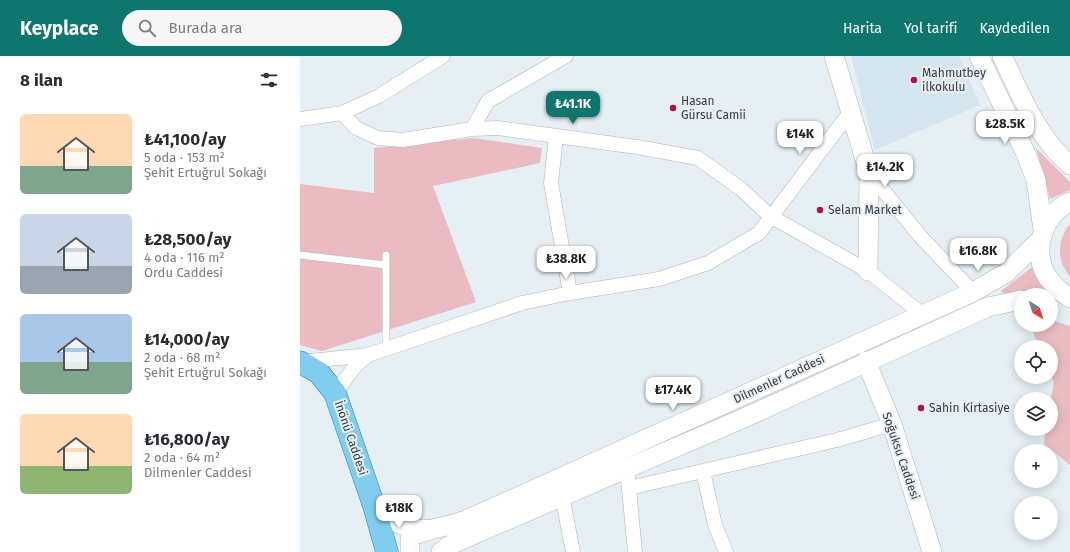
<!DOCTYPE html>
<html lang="tr">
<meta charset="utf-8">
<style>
body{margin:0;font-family:"Fira Sans",sans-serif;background:#f7f7f7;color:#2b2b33;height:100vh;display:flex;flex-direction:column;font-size:15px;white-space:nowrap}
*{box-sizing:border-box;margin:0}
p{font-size:13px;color:#7c7c81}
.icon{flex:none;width:22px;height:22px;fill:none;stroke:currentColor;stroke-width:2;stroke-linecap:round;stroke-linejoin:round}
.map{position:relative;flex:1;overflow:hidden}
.drawer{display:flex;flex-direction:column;background:#fff;width:300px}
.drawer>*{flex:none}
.needle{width:26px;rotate:142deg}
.fabs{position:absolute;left:714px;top:232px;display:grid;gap:8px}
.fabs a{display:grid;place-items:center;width:44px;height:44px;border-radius:50%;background:#fff;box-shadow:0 2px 10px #0003;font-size:20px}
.price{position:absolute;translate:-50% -34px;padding:0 9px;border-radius:8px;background:#fff;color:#222;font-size:13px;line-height:26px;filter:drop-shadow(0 1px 2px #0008)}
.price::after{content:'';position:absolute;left:50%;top:24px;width:12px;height:9px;margin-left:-6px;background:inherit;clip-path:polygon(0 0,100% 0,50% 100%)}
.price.active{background:#0f766e;color:#fff}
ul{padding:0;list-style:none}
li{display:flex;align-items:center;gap:12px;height:100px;padding:0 20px}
li span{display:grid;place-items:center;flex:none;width:112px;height:80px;border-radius:6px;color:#555}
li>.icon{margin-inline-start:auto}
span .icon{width:48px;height:48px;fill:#fffc;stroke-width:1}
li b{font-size:17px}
h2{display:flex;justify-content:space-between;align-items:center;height:48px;padding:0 20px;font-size:17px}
header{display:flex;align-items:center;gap:24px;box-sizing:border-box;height:56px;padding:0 20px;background:#0f766e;color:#fff}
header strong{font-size:19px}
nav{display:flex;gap:22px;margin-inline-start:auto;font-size:14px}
.search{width:280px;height:36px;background:#f7f7f7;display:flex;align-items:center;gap:10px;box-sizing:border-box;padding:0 14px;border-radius:22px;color:#7c7c81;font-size:15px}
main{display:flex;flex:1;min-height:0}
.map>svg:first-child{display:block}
.built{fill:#d4e5ef}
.green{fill:#eabcc1}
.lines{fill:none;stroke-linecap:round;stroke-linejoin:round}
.lane-casing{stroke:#acb5ba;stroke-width:8}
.street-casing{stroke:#acb5ba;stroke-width:15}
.secondary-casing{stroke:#acb5ba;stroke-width:20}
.primary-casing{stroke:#3184ab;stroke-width:23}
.lane{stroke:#fff;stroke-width:7}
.street{stroke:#fff;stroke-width:14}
.secondary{stroke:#fff;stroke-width:19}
.primary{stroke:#80cdef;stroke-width:22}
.poi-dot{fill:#aa1645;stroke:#e5eff4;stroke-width:1.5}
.labels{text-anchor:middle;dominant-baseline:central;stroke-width:4;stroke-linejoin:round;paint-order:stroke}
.poi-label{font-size:12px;fill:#3a3d40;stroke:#e5eff4;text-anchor:start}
.street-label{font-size:12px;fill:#3a3d40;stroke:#e5eff4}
</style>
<header>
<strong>Keyplace</strong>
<div class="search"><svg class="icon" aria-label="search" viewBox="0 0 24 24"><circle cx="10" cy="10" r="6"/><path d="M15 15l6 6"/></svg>Burada ara</div>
<nav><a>Harita</a><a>Yol tarifi</a><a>Kaydedilen</a></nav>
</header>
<main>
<section class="drawer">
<h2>8 ilan<svg class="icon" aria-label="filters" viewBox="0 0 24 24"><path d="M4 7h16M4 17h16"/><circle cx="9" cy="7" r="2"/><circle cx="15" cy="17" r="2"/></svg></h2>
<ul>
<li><span style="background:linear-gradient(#ffd9b3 65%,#7fa58c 0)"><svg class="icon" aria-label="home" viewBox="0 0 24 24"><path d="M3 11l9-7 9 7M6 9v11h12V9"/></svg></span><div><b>₺41,100/ay</b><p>5 oda · 153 m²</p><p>Şehit Ertuğrul Sokağı</p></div></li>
<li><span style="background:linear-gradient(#c9d6e8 65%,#9aa5b1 0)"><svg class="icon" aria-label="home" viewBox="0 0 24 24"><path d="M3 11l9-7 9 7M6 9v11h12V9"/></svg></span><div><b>₺28,500/ay</b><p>4 oda · 116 m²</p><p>Ordu Caddesi</p></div></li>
<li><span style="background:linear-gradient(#a9c7e8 60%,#7fa58c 0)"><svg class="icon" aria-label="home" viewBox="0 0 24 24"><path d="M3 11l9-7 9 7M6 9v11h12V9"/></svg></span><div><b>₺14,000/ay</b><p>2 oda · 68 m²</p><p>Şehit Ertuğrul Sokağı</p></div></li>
<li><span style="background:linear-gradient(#ffd9b3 65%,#8fb573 0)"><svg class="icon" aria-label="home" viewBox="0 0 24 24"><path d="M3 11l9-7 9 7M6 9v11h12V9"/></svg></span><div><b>₺16,800/ay</b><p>2 oda · 64 m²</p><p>Dilmenler Caddesi</p></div></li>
</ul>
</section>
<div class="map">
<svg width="770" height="496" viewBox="0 0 770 496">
<rect width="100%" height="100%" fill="#e5eff4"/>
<path class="built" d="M551 0H659L680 49 575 94Z"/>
<path class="green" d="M174 82 242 92 240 107 133 130 176 246 22 295 0 289V128L74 137V92Z
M736 92 770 126V134L750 143Z
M770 168V221C756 203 757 185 770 168Z
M732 211 745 235 704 238 701 235Z
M751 264 770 270V409L744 388 746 373H751V343L754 326 751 320V291H739L730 269H751Z"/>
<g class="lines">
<defs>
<path id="lane" d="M0 199 86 209
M86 293V199"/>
<path id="street" d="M42 57 56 72 78 82 103 84 172 73 198 72 337 91 398 102 441 133 470 160 568 215 622 258
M0 63 42 57 79 40 143 0
M172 73 188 45 266 0
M256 80 251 127 270 237
M569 117 620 180 673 236
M0 306 68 299 222 247 270 237 359 223 408 207 459 177 551 55
M35 337 56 309 68 299
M403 415 415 469 426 496
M328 423 335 496
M329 432 537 384 592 368
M262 439 273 496"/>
<path id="secondary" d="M534 0 569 117 568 215
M679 0 726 98 736 124 743 174
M702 0C721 39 737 81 770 109
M770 146C745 157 733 190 744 215 750 227 759 235 770 242
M566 305 592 368 632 496
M74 450C108 479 124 478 166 464L673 236 706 217 741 183
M110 496V484L114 479 131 474
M141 496 152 488 444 362 688 251 721 244"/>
<path id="primary" d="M0 306 19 317 35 337 74 450 87 496"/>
</defs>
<use href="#lane" class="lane-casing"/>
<use href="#street" class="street-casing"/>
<use href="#secondary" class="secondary-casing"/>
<use href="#primary" class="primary-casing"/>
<use href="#lane" class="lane"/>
<use href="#street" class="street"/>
<use href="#secondary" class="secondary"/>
<use href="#primary" class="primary"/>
</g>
<g class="poi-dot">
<circle cx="614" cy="24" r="4"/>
<circle cx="373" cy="52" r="4"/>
<circle cx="520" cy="154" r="4"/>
<circle cx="621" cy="352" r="4"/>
</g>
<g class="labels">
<g class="poi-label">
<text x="622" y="17">Mahmutbey<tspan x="622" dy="14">ilkokulu</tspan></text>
<text x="381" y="45">Hasan<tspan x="381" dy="14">Gürsu Camii</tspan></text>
<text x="528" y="154">Selam Market</text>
<text x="629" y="352">Sahin Kirtasiye</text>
</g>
<g class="street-label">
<text transform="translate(479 323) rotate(-25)">Dilmenler Caddesi</text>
<text transform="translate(51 382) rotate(71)">İnönü Caddesi</text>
<text transform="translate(601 400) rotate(71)">Soğuksu Caddesi</text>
</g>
</g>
</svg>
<div class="fabs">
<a><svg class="needle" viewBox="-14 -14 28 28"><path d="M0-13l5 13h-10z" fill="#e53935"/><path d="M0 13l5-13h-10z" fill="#7c7c81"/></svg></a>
<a><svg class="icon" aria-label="locate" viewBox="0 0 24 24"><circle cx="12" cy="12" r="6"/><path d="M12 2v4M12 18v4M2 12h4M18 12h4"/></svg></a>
<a><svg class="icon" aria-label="layers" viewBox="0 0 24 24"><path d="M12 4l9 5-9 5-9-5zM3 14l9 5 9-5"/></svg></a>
<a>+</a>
<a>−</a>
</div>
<b class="price active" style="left:273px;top:69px">₺41.1K</b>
<b class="price" style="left:705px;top:89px">₺28.5K</b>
<b class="price" style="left:500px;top:99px">₺14K</b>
<b class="price" style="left:585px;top:132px">₺14.2K</b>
<b class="price" style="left:678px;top:216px">₺16.8K</b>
<b class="price" style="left:266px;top:224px">₺38.8K</b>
<b class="price" style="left:373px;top:355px">₺17.4K</b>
<b class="price" style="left:99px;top:473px">₺18K</b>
</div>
</main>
